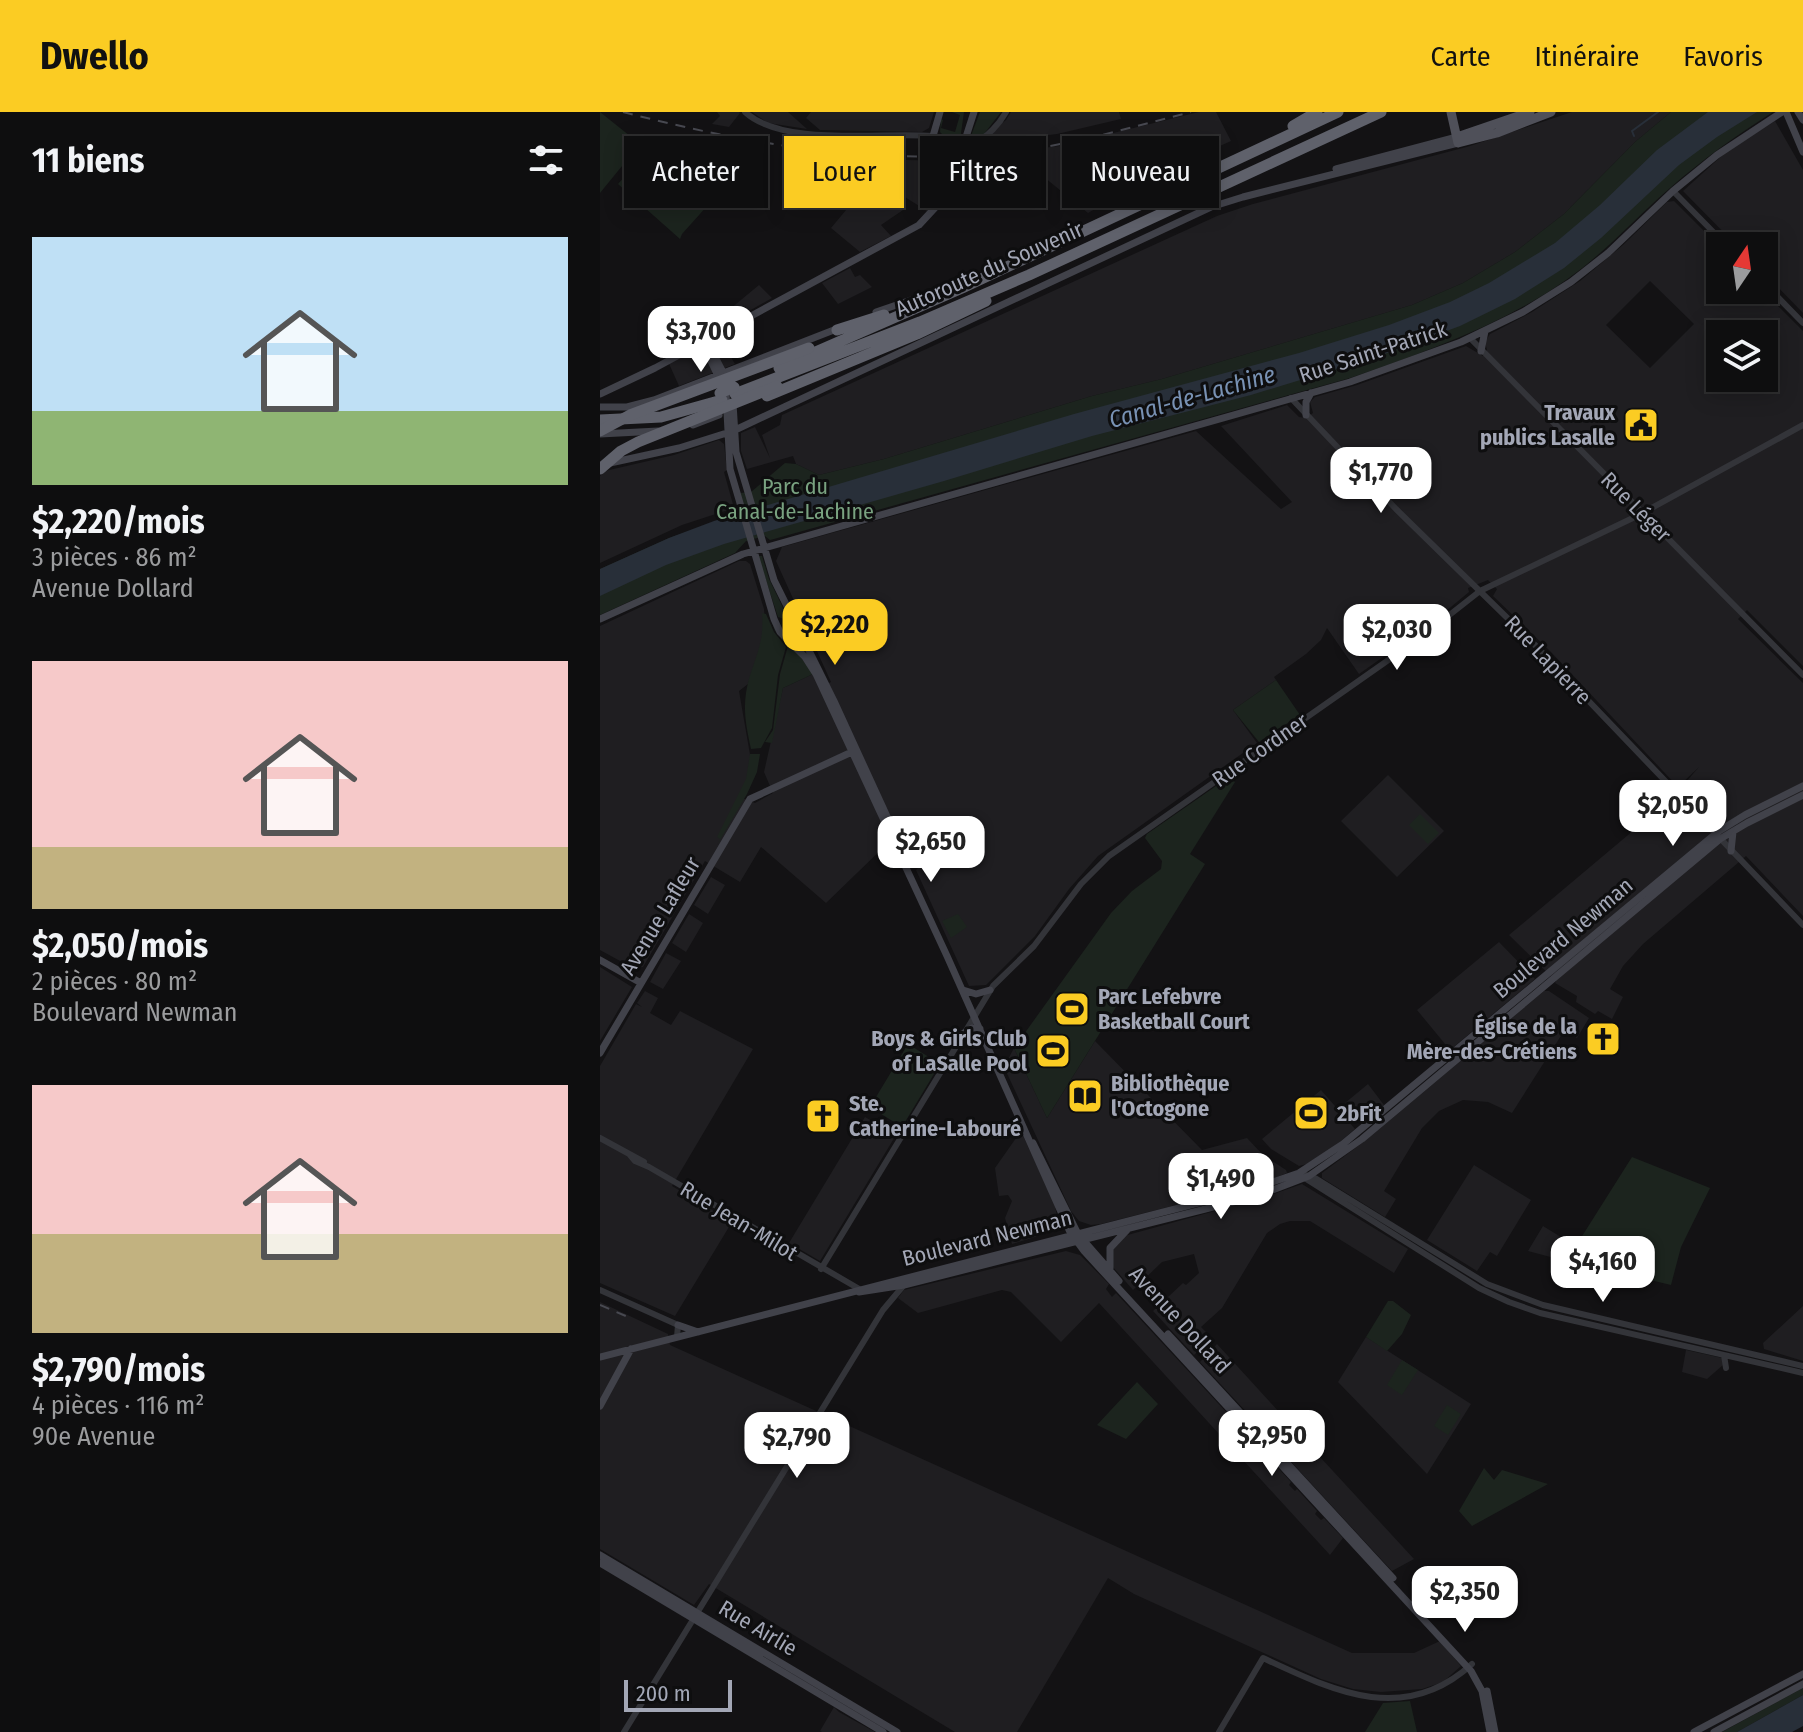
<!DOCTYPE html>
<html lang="fr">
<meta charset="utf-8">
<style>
body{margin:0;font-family:"Fira Sans Condensed",sans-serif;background:#171718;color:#f1f3f6;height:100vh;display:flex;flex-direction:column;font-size:30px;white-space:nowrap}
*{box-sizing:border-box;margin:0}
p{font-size:26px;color:#9b9c9e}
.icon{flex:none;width:44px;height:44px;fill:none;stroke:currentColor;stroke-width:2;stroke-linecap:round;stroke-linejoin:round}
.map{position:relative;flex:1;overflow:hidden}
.panel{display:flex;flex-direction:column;background:#0e0e0f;width:600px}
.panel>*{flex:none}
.guide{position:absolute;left:24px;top:24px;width:760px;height:72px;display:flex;gap:16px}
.needle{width:52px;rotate:13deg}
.buttons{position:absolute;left:1106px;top:120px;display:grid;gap:16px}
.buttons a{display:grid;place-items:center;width:72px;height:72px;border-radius:0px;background:#0e0e0f;box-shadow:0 4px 20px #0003,0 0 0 2px #2e2e2f;font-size:40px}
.scale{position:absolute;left:24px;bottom:20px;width:108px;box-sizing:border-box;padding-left:8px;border:4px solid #a3a7b6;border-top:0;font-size:22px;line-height:28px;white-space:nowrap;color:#a3a7b6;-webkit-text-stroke:6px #0e0e0f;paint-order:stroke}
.price{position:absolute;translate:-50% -68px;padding:0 18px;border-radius:16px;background:#fff;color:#222;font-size:26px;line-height:52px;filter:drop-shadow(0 2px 4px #0008)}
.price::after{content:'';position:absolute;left:50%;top:48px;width:24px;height:18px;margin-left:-12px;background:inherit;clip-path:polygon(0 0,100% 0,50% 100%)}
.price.active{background:#fbcc23;color:#111}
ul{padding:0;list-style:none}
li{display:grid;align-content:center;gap:16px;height:424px;padding:0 32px}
li span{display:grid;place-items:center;height:248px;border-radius:0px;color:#555}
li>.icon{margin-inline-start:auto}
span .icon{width:144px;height:144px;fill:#fffc;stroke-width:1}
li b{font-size:34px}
h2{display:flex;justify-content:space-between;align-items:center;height:96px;padding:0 32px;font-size:34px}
.pill{padding:0 28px;border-radius:0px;background:#0e0e0f;box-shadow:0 4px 20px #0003,0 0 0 2px #2e2e2f;font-size:28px;line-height:72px}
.pill.active{background:#fbcc23;color:#111}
header{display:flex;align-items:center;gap:48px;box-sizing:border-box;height:112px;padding:0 40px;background:#fbcc23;color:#111}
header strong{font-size:38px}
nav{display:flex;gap:44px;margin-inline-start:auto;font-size:28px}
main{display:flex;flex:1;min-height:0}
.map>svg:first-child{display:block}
.built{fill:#1f1e21;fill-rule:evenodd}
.green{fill:#1c241e}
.water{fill:#282f39}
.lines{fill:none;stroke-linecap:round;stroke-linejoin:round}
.stream{stroke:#282f39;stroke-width:2}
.tertiary{stroke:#333439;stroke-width:6}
.secondary{stroke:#41424a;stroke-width:7}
.primary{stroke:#4f5059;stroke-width:9}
.motorway{stroke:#5f616b;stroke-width:11}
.rail{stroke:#484951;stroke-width:2;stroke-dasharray:10 8;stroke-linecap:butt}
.secondary-bridge{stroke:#41424a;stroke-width:7}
.motorway-bridge{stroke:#5f616b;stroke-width:11}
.labels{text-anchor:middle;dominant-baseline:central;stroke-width:6;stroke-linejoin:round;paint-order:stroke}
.street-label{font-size:22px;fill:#a3a7b6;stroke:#0e0e0f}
.poi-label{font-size:22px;font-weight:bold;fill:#a3a7b6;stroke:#0e0e0f;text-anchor:start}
.park-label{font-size:22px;fill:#79a280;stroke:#0e0e0f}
.water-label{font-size:24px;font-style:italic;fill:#7891b3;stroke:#0e0e0f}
</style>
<header>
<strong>Dwello</strong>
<nav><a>Carte</a><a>Itinéraire</a><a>Favoris</a></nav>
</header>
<main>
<section class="panel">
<h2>11 biens<svg class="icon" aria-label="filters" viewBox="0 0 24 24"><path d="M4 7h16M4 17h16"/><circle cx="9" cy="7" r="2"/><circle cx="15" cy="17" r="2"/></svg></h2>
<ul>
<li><span style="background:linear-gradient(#bfe0f5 70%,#8fb573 0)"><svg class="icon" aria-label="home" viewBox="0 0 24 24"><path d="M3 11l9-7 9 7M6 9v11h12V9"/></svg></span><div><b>$2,220/mois</b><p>3 pièces · 86 m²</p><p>Avenue Dollard</p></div></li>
<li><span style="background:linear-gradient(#f6c9c9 75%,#c2b280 0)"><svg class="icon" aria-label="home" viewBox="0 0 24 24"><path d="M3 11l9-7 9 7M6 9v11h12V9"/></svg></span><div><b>$2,050/mois</b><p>2 pièces · 80 m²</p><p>Boulevard Newman</p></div></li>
<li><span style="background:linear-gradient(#f6c9c9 60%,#c2b280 0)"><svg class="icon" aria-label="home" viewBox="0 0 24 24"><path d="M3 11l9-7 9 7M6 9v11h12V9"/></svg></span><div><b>$2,790/mois</b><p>4 pièces · 116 m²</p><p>90e Avenue</p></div></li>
</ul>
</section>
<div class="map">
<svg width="1203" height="1620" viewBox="0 0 1203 1620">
<rect width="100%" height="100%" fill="#131214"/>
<path class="built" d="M117 0H139L140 1 129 15 112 12 120 4Z
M152 0H188L207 17 168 11Z
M211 0H334L329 16 322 20 220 18 206 6Z
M411 0H519L521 7 457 22 377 32 406 8Z
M599 0H616L631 29 549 66 488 101 439 61 382 66 369 56 360 60 365 44 460 34Z
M972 0H1071L1035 30 964 102 915 140 863 171 812 193 562 267 492 284 284 347 219 363 196 352 193 344 147 357 141 339V321L155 315 170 346 162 323 180 313 182 303 617 104 653 92 870 34Z
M1175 9 1203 58V201L1164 161V134H1137L1083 79 1126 40Z
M240 46 265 47 350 49 349 61 341 83 327 99 297 80 288 88Z
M267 73 287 90 294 85 306 96 281 113 291 124 260 140 231 116Z
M1074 89 1120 135V178H1162L1203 219V554L1147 498 1138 507 1203 571V804L1146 744 1043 832 1023 854 1010 877 1023 885 1012 907 998 899 995 902 976 890 977 884 955 871 956 869 909 823 1072 686 1099 655 1078 675 950 539 893 484 897 477 888 468 868 476 869 480 834 509 759 562 727 516 721 528 706 542 674 565 676 568 633 598 657 631 498 744 469 777 435 824 386 873 369 874 316 758 319 755 312 742 308 741 301 724 288 731 226 791 161 735 140 770 105 749 43 855 33 856 0 838V514L139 449H146L150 452 164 497 165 510 164 525 148 572 139 579 152 654 142 686 155 691 173 681 164 660 183 576 213 562 219 576 231 570 176 449 182 435 596 319 681 397 692 390 621 314 687 293 699 305 706 306 713 301 710 290 715 285 757 273 866 234 883 244 887 238 885 230 890 222 932 200 980 169 1023 133 1067 90ZM1050 169 1094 212 1050 256 1006 213ZM1120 222H1164V266H1120Z
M250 156 255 165 260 163 272 175 238 192 222 171Z
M159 173 172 186 142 203 146 211 141 214 146 223 125 235 135 252 79 274 66 245 55 237 96 194 110 208 124 202Z
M119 328 124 332 127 358 124 360 134 396 82 413 0 451V364L5 359 74 343Z
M788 663 844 719 797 765 741 709Z
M111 765 125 773 108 802 94 793Z
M89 802 103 811 86 840 72 831Z
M899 830 935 867 850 938 817 898Z
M66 841 81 849 63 877 50 870Z
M0 855 32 875 0 929Z
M45 879 58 886 50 901 71 913 80 899 153 937 72 1074 132 1110 75 1204 0 1171V954L36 892 42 895 37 891Z
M944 879H949L989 906 977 926 964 919 912 1001 888 990 863 988 839 999 822 1016 784 1079 796 1087 785 1105 722 1066V1061L766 1028Z
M495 929 602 1038 647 1026 663 1043 686 1058 687 1061 659 1072 501 1112 491 1113 479 1109 471 1099 404 955 414 936 447 1006Z
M768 972 784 993 763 1011 745 991Z
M721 978 755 1017 734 1035 707 1052 699 1054 671 1037 662 1027Z
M265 1005 296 1023 220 1149 189 1131Z
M421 1019 455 1093 457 1105 448 1121 412 1132 405 1106 412 1089 408 1083 399 1084 395 1056Z
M874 1053 931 1088 897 1144 890 1140 877 1159 827 1128Z
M702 1072 808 1137 794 1161 710 1109H690L680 1112 667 1121 622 1196 601 1215 612 1226 594 1243 553 1199 583 1171 586 1173 599 1161 594 1142 562 1150 533 1178 512 1154V1138L524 1124 662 1086Z
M943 1114 969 1130 958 1147 928 1139Z
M466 1139 480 1143 509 1172 506 1177 512 1185 516 1181 628 1302 625 1306 633 1313 636 1310 691 1370 689 1373 695 1379 697 1377 717 1399 715 1402 721 1408 724 1406 743 1426 730 1443 499 1191 461 1230 411 1180 402 1178 318 1201 298 1186 304 1178Z
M0 1190 68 1222 70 1233 752 1541H814L840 1529 861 1554 843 1570 822 1577 781 1580 753 1577 721 1567 534 1482 508 1466 417 1620H355L109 1472 94 1493 0 1437Z
M1203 1194V1249L1164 1237 1163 1231Z
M766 1225 871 1292 827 1362 738 1270Z
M617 1232 692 1314 674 1330 600 1250Z
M1086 1238 1122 1246 1123 1253 1107 1267 1082 1260Z
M698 1321 814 1447 792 1459 682 1340 681 1337Z
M234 1595 239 1600 275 1620H222L220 1619Z"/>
<path class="green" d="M0 0 40 32 0 81Z
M352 0H364L360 28 344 24 340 20 341 7 343 8 341 16 355 20 360 3Z
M380 0H401L384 22 369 29Z
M1071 0H1173C1137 23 1103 47 1070 76 1035 106 1005 141 966 168 900 214 825 240 750 266L174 427 170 428 165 424 146 429 135 441 0 503V457L69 426 144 400 140 381 151 380 185 351 196 352 219 363 284 347 492 284 562 267 812 193 863 171 915 140 964 102 1035 30Z
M51 35 114 90 108 93 82 122 80 127 18 72Z
M158 444H162L169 467 186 502 184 507 178 505Z
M162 501 166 502 174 520 186 535 178 563 172 616 161 636 151 637C147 618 143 601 146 581 151 550 165 536 162 501Z
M168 501 213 562 183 576 172 631 165 630 164 637 165 630 173 618 180 562 188 534 175 519Z
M676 568 700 603 659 630 633 598Z
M150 642H160L157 660 147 682 117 733 120 727 117 725 146 667Z
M629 665 635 670 590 742 605 752 447 1006 414 936 511 801 532 779 561 757 562 749 545 726 547 722Z
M820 702 839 721 828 732 809 713Z
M358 802 367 815 351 826 342 809Z
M308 932 340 952 302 1015 270 995Z
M1032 1045 1110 1076 1081 1135 1071 1173 967 1148Z
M788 1189H793L811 1203 802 1222 787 1239 766 1225Z
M802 1248 818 1258 802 1283 787 1273Z
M537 1270 558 1292 526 1327 497 1313Z
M847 1293 861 1302 848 1323 834 1314Z
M884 1356 894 1368 902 1358 948 1372 872 1414 859 1399Z
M1203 1576V1583L1137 1620H1122Z
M810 1589 817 1620H765L783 1591Z"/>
<path class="water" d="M1108 0H1157L1117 25 1079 53 1001 126 964 156 915 187 860 214 779 244 651 283 492 324 344 369 124 432 66 453 0 484V457L69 426 114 409 474 302 699 241 789 213 850 190 889 171 955 131 1000 93 1057 38Z
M1203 1583V1614L1192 1620H1137Z"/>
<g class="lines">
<path class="stream" d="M1034 24 1032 19 1058 0"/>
<path class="tertiary" d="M145 0C183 35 281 20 332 24 347 26 360 34 375 30 387 26 400 11 406 0
M1073 79 1127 134
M1164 171 1203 211
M870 226 1203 563
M691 286 796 397 938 536 1203 813
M0 1026 44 1050
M30 1043 35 1049 49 1055 261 1178
M706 1063 715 1066 887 1172 943 1193 1203 1254
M703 1065 879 1176 909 1190 940 1201 1203 1261
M221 1157 393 874 434 834 481 772 509 744 824 523 880 479 1037 404 1203 313
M0 1178 78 1213 77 1225
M1124 1243 1126 1256
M24 1620 283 1198 304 1173
M619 1620 663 1546C734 1579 804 1614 872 1552"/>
<path class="secondary" d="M1186 0 1203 40
M1198 0 1203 8
M333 24 340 0
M365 28 374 0
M736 57 857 25
M276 200 314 187
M102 230 126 281 130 357 174 507 180 520 205 545 216 562 347 844 470 1120 484 1139 871 1559 882 1579 890 1620
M106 231 109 233 127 268
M881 239 885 219
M0 282 55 256 319 113 344 86 360 45
M133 291 136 340 174 468 234 589 290 711 297 733
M0 295H27L54 288 239 216
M706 303V290L711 281
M93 313 119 303
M0 322 58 319
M10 351 79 336 133 319 611 95 643 85 858 31
M0 507 143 442 750 270 861 230 923 200 971 170 1008 141 1073 79 1117 43 1182 0
M1131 739 1133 720
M0 848 41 871
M363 878 376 882 390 878
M364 921 372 916 380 917
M0 941 150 687 254 639
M433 1031 478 1122 519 1169
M510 1158V1136L527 1118
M259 1180 304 1173 657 1084 709 1064 762 1027 1120 727 1147 711 1203 683
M78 1213 98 1220
M568 1222 793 1466
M0 1245 649 1078 699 1061 743 1032 1119 719 1145 703 1203 674
M0 1294 31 1237
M0 1443 297 1620
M0 1451 283 1620
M887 1579 895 1620
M1094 1620 1203 1562
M1114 1620 1203 1572"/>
<path class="primary" d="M851 0 858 31 897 21 951 0
M857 25 930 0"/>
<path class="motorway" d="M693 14 717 0
M237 218 284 203
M179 256 362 176 738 0
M135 282 320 210 429 163 781 0
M167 284 317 222 386 189
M0 308 61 305 122 288"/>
<path class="rail" d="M23 0C154 34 290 56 425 38 482 30 536 14 591 0
M0 1193 28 1205"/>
<path class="secondary-bridge" d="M360 45 365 28"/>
<path class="motorway-bridge" d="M120 281 134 275
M0 319 30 303 209 236
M0 357 21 339 38 330 177 274"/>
</g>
<defs>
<symbol id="civic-square" viewBox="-11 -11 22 22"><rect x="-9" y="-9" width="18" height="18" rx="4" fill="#fbcc23" stroke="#0e0e0f"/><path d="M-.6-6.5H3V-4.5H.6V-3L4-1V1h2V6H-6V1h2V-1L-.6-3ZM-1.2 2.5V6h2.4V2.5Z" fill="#111"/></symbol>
<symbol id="stadium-square" viewBox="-11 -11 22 22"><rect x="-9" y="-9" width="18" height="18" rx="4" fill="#fbcc23" stroke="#0e0e0f"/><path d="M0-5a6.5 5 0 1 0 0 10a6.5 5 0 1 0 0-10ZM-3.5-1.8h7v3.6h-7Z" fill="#111"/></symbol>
<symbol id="church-square" viewBox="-11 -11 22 22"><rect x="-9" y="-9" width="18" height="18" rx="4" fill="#fbcc23" stroke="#0e0e0f"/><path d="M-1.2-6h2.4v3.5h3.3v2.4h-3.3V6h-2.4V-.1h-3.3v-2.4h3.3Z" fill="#111"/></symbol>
<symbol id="library-square" viewBox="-11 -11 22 22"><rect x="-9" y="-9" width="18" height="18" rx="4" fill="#fbcc23" stroke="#0e0e0f"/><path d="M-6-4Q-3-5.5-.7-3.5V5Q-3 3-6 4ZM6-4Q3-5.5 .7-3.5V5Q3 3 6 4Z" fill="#111"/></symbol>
</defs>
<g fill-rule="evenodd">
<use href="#civic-square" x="1021" y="293" width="40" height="40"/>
<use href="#stadium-square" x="452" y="877" width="40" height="40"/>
<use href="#church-square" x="983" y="907" width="40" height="40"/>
<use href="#stadium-square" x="433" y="919" width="40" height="40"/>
<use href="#library-square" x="465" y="964" width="40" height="40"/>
<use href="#stadium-square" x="691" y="981" width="40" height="40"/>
<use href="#church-square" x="203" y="984" width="40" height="40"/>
</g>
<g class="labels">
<g class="street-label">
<text transform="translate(389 157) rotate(-24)">Autoroute du Souvenir</text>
<text transform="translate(773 240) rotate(-18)">Rue Saint-Patrick</text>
<text transform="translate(1036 395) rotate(45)">Rue Léger</text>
<text transform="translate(948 548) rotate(46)">Rue Lapierre</text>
<text transform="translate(660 638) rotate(-35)">Rue Cordner</text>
<text transform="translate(60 804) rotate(-59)">Avenue Lafleur</text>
<text transform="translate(963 826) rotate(-40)">Boulevard Newman</text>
<text transform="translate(139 1109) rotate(31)">Rue Jean-Milot</text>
<text transform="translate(387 1126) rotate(-14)">Boulevard Newman</text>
<text transform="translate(580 1208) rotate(47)">Avenue Dollard</text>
<text transform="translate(158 1516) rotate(31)">Rue Airlie</text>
</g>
<g class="poi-label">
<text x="1015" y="300" text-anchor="end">Travaux<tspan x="1015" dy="25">publics Lasalle</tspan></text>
<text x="498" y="884">Parc Lefebvre<tspan x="498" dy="25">Basketball Court</tspan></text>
<text x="977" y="914" text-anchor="end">Église de la<tspan x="977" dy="25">Mère-des-Crétiens</tspan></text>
<text x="427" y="926" text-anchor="end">Boys &amp; Girls Club<tspan x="427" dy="25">of LaSalle Pool</tspan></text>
<text x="511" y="971">Bibliothèque<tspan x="511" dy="25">l'Octogone</tspan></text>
<text x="249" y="991">Ste.<tspan x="249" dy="25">Catherine-Labouré</tspan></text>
<text x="737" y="1001">2bFit</text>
</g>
<g class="park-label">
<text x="195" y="374">Parc du<tspan x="195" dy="25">Canal-de-Lachine</tspan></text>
</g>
<g class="water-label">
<text transform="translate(592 285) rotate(-16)">Canal-de-Lachine</text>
</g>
</g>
</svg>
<div class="buttons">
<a><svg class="needle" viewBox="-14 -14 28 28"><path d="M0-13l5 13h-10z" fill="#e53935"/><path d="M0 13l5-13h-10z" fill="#9b9c9e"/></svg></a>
<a><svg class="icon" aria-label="layers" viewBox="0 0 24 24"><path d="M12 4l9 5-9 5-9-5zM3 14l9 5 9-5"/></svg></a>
</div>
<div class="scale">200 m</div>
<b class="price" style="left:101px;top:262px">$3,700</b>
<b class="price" style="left:781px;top:403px">$1,770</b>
<b class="price active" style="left:235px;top:555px">$2,220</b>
<b class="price" style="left:797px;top:560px">$2,030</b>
<b class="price" style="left:1073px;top:736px">$2,050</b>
<b class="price" style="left:331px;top:772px">$2,650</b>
<b class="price" style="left:621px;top:1109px">$1,490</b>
<b class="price" style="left:1003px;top:1192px">$4,160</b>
<b class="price" style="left:672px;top:1366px">$2,950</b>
<b class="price" style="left:197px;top:1368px">$2,790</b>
<b class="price" style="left:865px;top:1522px">$2,350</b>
<div class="guide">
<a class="pill">Acheter</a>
<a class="pill active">Louer</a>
<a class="pill">Filtres</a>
<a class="pill">Nouveau</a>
</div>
</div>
</main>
